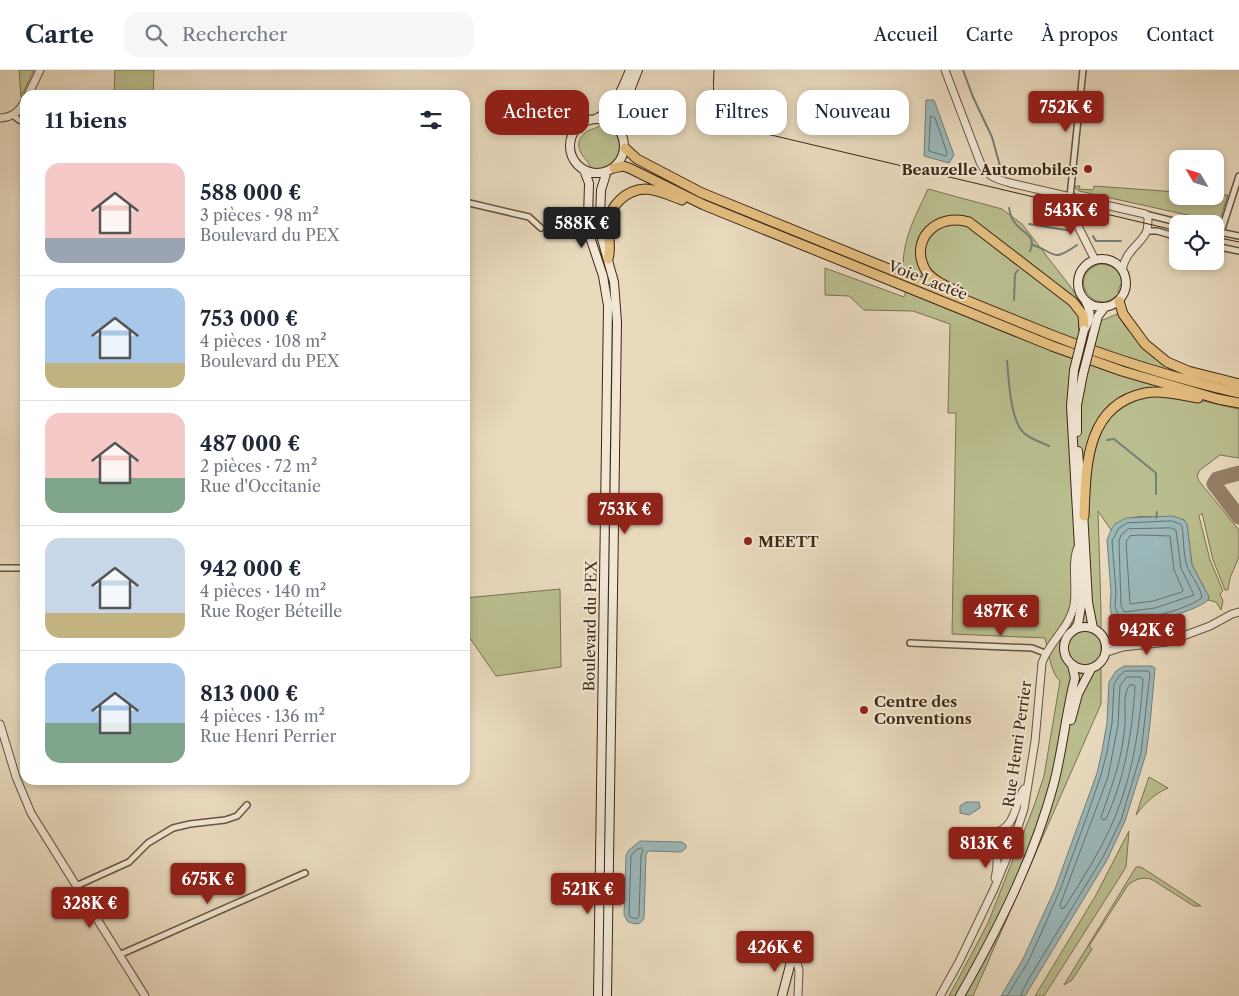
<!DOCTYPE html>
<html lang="fr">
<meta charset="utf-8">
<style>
body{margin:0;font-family:"Libre Caslon Text",serif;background:#f6f6f7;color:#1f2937;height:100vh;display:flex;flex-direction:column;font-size:19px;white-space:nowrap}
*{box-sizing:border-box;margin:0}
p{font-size:16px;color:#747a83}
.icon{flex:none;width:28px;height:28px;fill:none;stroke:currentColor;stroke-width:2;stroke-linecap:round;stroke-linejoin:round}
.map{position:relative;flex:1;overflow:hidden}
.details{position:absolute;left:20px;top:20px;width:450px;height:695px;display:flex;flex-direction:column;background:#fff;border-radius:15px;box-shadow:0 2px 8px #0003}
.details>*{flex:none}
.top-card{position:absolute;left:485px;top:20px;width:475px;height:45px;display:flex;gap:10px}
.needle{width:32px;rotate:308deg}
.tools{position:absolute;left:1169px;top:80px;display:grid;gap:10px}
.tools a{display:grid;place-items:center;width:55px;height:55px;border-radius:10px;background:#fff;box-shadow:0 2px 8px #0003;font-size:25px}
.price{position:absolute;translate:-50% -42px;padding:0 11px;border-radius:5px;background:#8f2418;color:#fff;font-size:16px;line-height:32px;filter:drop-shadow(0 1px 2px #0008)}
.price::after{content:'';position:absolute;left:50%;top:30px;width:15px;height:11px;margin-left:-8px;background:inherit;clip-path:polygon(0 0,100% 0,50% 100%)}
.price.on{background:#222;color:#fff}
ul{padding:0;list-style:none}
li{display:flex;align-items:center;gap:15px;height:125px;padding:0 25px}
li+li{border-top:1px solid #e0e1e3}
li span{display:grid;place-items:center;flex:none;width:140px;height:100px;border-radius:15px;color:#555}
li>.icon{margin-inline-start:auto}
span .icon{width:60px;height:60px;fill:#fffc;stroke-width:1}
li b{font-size:21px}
h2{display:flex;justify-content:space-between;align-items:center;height:60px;padding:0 25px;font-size:21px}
.tag{padding:0 18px;border-radius:15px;background:#fff;box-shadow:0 2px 8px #0003;font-size:18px;line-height:45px}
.tag.on{background:#8f2418;color:#fff}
header{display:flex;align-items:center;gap:30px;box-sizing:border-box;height:70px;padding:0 25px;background:#fff;border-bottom:1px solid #e0e1e3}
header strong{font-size:24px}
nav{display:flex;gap:28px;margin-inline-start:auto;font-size:18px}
.search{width:350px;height:45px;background:#f6f6f7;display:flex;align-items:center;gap:12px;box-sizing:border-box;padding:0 18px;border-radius:15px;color:#747a83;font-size:19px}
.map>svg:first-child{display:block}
.green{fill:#babe8f;stroke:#7c7251}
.water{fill:#9ab8ba;stroke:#757e77}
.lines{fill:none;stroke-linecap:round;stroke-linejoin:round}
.shore{stroke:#6c7066;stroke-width:1}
.stream{stroke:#757e77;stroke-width:2}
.taxiway{stroke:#948068;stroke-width:15}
.minor-casing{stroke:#69543e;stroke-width:8}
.tertiary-casing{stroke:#69543e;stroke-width:9}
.secondary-casing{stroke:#3e2713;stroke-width:10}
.trunk-casing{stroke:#3e2713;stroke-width:11}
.minor{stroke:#f1e7d5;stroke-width:5}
.tertiary{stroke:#f1e7d5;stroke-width:7}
.secondary{stroke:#f1e7d5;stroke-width:8}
.trunk{stroke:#e4bd7f;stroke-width:9}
.tram{stroke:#3e2713;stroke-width:1}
.secondary-bridge-casing{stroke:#3e2713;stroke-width:10;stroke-linecap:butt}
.secondary-bridge{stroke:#f1e7d5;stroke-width:8}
.poi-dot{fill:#8f2418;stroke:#f1e7d5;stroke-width:2}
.labels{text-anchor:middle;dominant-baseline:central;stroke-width:4;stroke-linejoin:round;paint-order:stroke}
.poi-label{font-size:15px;font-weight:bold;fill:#3e2713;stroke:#f1e7d5;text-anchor:start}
.street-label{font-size:15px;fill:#3e2713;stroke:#f1e7d5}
</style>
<header>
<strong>Carte</strong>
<div class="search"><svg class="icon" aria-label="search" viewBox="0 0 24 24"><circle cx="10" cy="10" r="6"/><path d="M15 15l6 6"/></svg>Rechercher</div>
<nav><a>Accueil</a><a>Carte</a><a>À propos</a><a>Contact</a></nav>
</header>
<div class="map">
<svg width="1239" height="926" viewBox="0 0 1239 926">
<rect width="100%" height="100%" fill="#e9dabe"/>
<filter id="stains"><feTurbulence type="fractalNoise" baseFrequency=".004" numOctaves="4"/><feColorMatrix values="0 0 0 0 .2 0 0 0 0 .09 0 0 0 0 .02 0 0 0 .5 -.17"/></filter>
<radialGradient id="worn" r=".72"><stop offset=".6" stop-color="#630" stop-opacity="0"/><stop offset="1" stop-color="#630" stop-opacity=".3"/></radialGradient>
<path class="green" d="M19 0H34L21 27Z
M115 0H154L153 25H114Z
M601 55 614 61C623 74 622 94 603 98 600 99 594 100 592 98 589 96 589 93 587 91 580 83 574 73 584 64 588 59 596 59 601 55Z
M1075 116H1080L1079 119 1093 120 1094 116 1177 122 1178 126 1228 125 1219 152 1079 121 1075 118Z
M928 119 1002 139 1022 154 1073 220C1077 230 1085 235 1087 245L1103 250 1117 244 1125 256 1151 284 1187 304 1164 320 1146 321 1123 337C1133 332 1142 327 1153 326 1179 323 1213 334 1239 339V388L1220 385 1200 400 1197 406 1199 411 1239 460V487L1230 508 1228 520H1225L1213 490 1202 443 1199 446 1210 490 1223 521 1220 524 1223 531 1221 540 1216 532 1208 530 1209 527 1192 495 1187 455 1184 450C1160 448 1128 439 1111 460L1098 441 1101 541V634L973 926H949L988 853 1034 736 1044 706 1060 611C1051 604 1048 580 1045 568L952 564 956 343H948L950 254 913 241 864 240 849 226 825 225V198L904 227C909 216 902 205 903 193 904 166 917 143 928 119Z
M1099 194C1112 194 1120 200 1122 212L1118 221 1119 223C1096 250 1064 207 1099 194Z
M560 519 561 597 496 606 465 561V528Z
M1149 707 1168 718C1154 724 1145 733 1136 745Z
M1129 761 1126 797 1123 802 1044 926H1035L1096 825Z
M1136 797H1141L1201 836H1194L1151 809C1141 807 1136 809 1128 815L1089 876 1092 879 1072 910 1064 915Z"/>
<path class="water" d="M926 30H934L954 85 949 93 924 86Z
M1173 446 1184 450 1187 454 1192 495 1209 527 1208 530C1196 542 1134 558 1118 553L1112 547 1110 537 1111 522 1107 470 1111 460 1115 454 1126 448Z
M1124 596H1152L1155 598 1150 654 1146 684 1125 751 1107 790 1025 926H1001L1023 889 1055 819 1068 783 1097 703 1102 681 1107 653 1109 612 1116 601Z
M966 732H979L980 738 969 745 960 743V736Z
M640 771 682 772 686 775V778L681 782 648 781 646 785 644 848C640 856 635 854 628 852L624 845 626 785 629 780Z"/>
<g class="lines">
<path class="shore" d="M931 46 935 48 947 83 946 86 929 81Z
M1172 451 1180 454 1182 456C1184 469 1183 484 1187 496 1191 507 1201 517 1202 528 1185 540 1141 552 1120 548L1115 537 1116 522 1112 471 1119 458 1127 453Z
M1171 458 1176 460 1181 498 1194 525 1155 538 1124 542 1121 536 1119 471 1121 465 1128 459Z
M1141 465 1170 466 1174 500 1183 520 1182 522 1153 531 1130 534 1126 472 1130 466Z
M1127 607H1141L1143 609C1140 656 1133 703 1115 747 1102 779 1083 808 1065 837L1062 839 1060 835 1108 707 1118 655 1120 616Z
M1130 615H1134L1135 617C1132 663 1125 708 1106 749L1103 750 1101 747C1112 716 1123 687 1125 653 1126 642 1122 622 1130 615Z
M641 778 643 780 641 786 639 846 637 849 630 847 629 845 631 786 636 780Z
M1007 926 1028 892 1043 859 1060 820 1087 746 1101 705 1107 682 1112 653 1114 614 1120 605 1125 601H1148L1150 603 1141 683 1121 750 1103 787 1030 907 1022 922 1021 926"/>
<path class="stream" d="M963 0 973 27 992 67 1003 107
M1009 138C1010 143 1011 149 1015 153 1023 164 1037 165 1030 181
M1029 154 1072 161
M1093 166 1096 171H1121
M1033 175C1057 183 1051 193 1077 175
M1014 230 1015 204 1018 200
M1007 291C1009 310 1010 350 1024 363 1030 369 1041 372 1049 376
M1107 370 1114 369 1156 403V424
M1156 448 1157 442"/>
<path class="taxiway" d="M1239 403 1217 409 1214 414 1239 447"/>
<defs>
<path id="minor" d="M13 45 19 50 25 51
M1070 127 1083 0
M465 132 529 147 541 158
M1145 144 1185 154
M1147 161H1157L1178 167
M1215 161 1239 166
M1221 162 1239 106
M1215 176 1239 181
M0 498H25
M910 573 1032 578 1045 583
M76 816 129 792 148 773 173 758 190 754 225 750 237 746 247 735
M119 885 305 803"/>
<path id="tertiary" d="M945 0 980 92C986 106 996 109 1010 113L1145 144 1148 147C1148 151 1148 156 1147 160 1144 172 1126 179 1122 200
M28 25 40 0
M0 48C13 47 19 42 25 31
M1070 127V144L1074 148 1095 190
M1106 572 1123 577
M1107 582 1123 577 1167 572 1210 556 1232 544 1239 542
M0 654 16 707 31 743 145 926
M976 767C998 763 1009 762 1016 738 1018 732 1020 725 1024 719
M976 767C998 776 1000 786 995 808
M796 889 799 900 798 926
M940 926 959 892 994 819 1012 775 1024 739 1035 671 1042 593C1049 571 1070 558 1074 535 1077 518 1071 492 1078 477"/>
<path id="secondary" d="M597 48C614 41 623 17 630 0
M570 76a27 27 0 1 1 54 0a27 27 0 1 1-54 0Z
M616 56 638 0
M584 100 589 113 588 149 590 167 603 206 608 236 598 926
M1078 213a24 24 0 1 1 48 0a24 24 0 1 1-48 0Z
M1084 260C1090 250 1092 242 1086 232
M1093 265 1098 246 1105 237
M1074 300 1071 336 1082 530 1078 554 1074 560
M1077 362V335L1083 304
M1078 381 1082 430
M1083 441 1088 532 1093 558
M1064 578a21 21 0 1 1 42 0a21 21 0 1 1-42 0Z
M1071 650 1078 624 1091 599
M607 926 617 252 614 212 602 169 600 149 601 120 607 101
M782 926 792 888
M960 926C998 859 1034 788 1054 713 1063 678 1066 642 1075 608L1072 595"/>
<path id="trunk" d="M625 78 637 89 702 123 1049 264C1113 289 1173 308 1239 323
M614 98 623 96 629 98 704 135 1052 276 1122 301 1218 329 1239 333
M608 189C612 176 607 166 608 154 610 135 626 120 645 119 657 119 671 126 682 130
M959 222C948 217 933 211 926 201 908 170 937 142 969 152L1073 232 1083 245 1084 260
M1119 231 1123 244 1145 274 1167 292 1188 301 1239 314
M1084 446C1086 398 1085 335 1145 323 1162 320 1181 325 1198 328"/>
</defs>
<use href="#minor" class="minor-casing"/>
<use href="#tertiary" class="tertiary-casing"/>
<use href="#secondary" class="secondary-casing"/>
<use href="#trunk" class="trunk-casing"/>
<use href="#minor" class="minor"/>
<use href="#tertiary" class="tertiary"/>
<use href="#secondary" class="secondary"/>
<use href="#trunk" class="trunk"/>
<path class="tram" d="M714 0C713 25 711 45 737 57L1178 161
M1215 167 1239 172"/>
<defs>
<path id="secondary-bridge" d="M1074 300 1084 260
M1083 304 1093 265"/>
</defs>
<use href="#secondary-bridge" class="secondary-bridge-casing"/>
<use href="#secondary-bridge" class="secondary-bridge"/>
</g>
<g class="poi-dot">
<circle cx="1088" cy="99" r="5"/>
<circle cx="748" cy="471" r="5"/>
<circle cx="864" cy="640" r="5"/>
</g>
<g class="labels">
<g class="poi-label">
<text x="1078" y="99" text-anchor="end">Beauzelle Automobiles</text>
<text x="758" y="471">MEETT</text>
<text x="874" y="631">Centre des<tspan x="874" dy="17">Conventions</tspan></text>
</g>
<g class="street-label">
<text transform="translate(928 210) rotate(21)">Voie Lactée</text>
<text transform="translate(590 556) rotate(-89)">Boulevard du PEX</text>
<text transform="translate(1017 674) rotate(-82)">Rue Henri Perrier</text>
</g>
</g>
<rect width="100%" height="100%" filter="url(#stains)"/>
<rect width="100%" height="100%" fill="url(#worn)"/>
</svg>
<div class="tools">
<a><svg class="needle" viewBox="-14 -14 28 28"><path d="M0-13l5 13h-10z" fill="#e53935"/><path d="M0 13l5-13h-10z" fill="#747a83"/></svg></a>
<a><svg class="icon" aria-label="locate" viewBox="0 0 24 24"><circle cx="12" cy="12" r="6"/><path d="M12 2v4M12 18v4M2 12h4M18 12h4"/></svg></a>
</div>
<b class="price" style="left:1066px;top:63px">752K €</b>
<b class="price" style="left:1071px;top:166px">543K €</b>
<b class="price on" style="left:582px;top:179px">588K €</b>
<b class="price" style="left:625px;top:465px">753K €</b>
<b class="price" style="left:1001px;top:567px">487K €</b>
<b class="price" style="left:1147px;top:586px">942K €</b>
<b class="price" style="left:986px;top:799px">813K €</b>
<b class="price" style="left:208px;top:835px">675K €</b>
<b class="price" style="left:588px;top:845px">521K €</b>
<b class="price" style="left:90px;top:859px">328K €</b>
<b class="price" style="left:775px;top:903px">426K €</b>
<div class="top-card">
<a class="tag on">Acheter</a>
<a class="tag">Louer</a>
<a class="tag">Filtres</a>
<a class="tag">Nouveau</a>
</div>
<section class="details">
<h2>11 biens<svg class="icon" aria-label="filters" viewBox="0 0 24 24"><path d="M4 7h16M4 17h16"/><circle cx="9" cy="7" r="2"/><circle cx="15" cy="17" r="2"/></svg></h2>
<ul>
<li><span style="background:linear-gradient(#f6c9c9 75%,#9aa5b1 0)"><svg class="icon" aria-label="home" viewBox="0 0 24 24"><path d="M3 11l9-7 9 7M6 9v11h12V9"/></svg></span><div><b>588 000 €</b><p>3 pièces · 98 m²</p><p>Boulevard du PEX</p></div></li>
<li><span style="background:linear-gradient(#a9c7e8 75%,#c2b280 0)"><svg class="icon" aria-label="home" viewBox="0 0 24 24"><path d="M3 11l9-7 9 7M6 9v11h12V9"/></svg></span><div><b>753 000 €</b><p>4 pièces · 108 m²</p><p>Boulevard du PEX</p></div></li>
<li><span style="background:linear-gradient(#f6c9c9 65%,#7fa58c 0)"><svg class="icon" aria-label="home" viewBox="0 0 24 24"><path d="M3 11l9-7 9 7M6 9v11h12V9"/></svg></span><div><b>487 000 €</b><p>2 pièces · 72 m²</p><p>Rue d'Occitanie</p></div></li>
<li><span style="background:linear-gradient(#c9d6e8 75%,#c2b280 0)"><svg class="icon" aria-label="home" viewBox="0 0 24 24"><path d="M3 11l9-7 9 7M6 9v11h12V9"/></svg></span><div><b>942 000 €</b><p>4 pièces · 140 m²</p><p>Rue Roger Béteille</p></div></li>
<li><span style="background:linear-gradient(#a9c7e8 60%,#7fa58c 0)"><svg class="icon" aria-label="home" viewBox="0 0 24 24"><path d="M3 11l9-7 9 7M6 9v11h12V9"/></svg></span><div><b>813 000 €</b><p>4 pièces · 136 m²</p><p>Rue Henri Perrier</p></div></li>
</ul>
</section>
</div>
